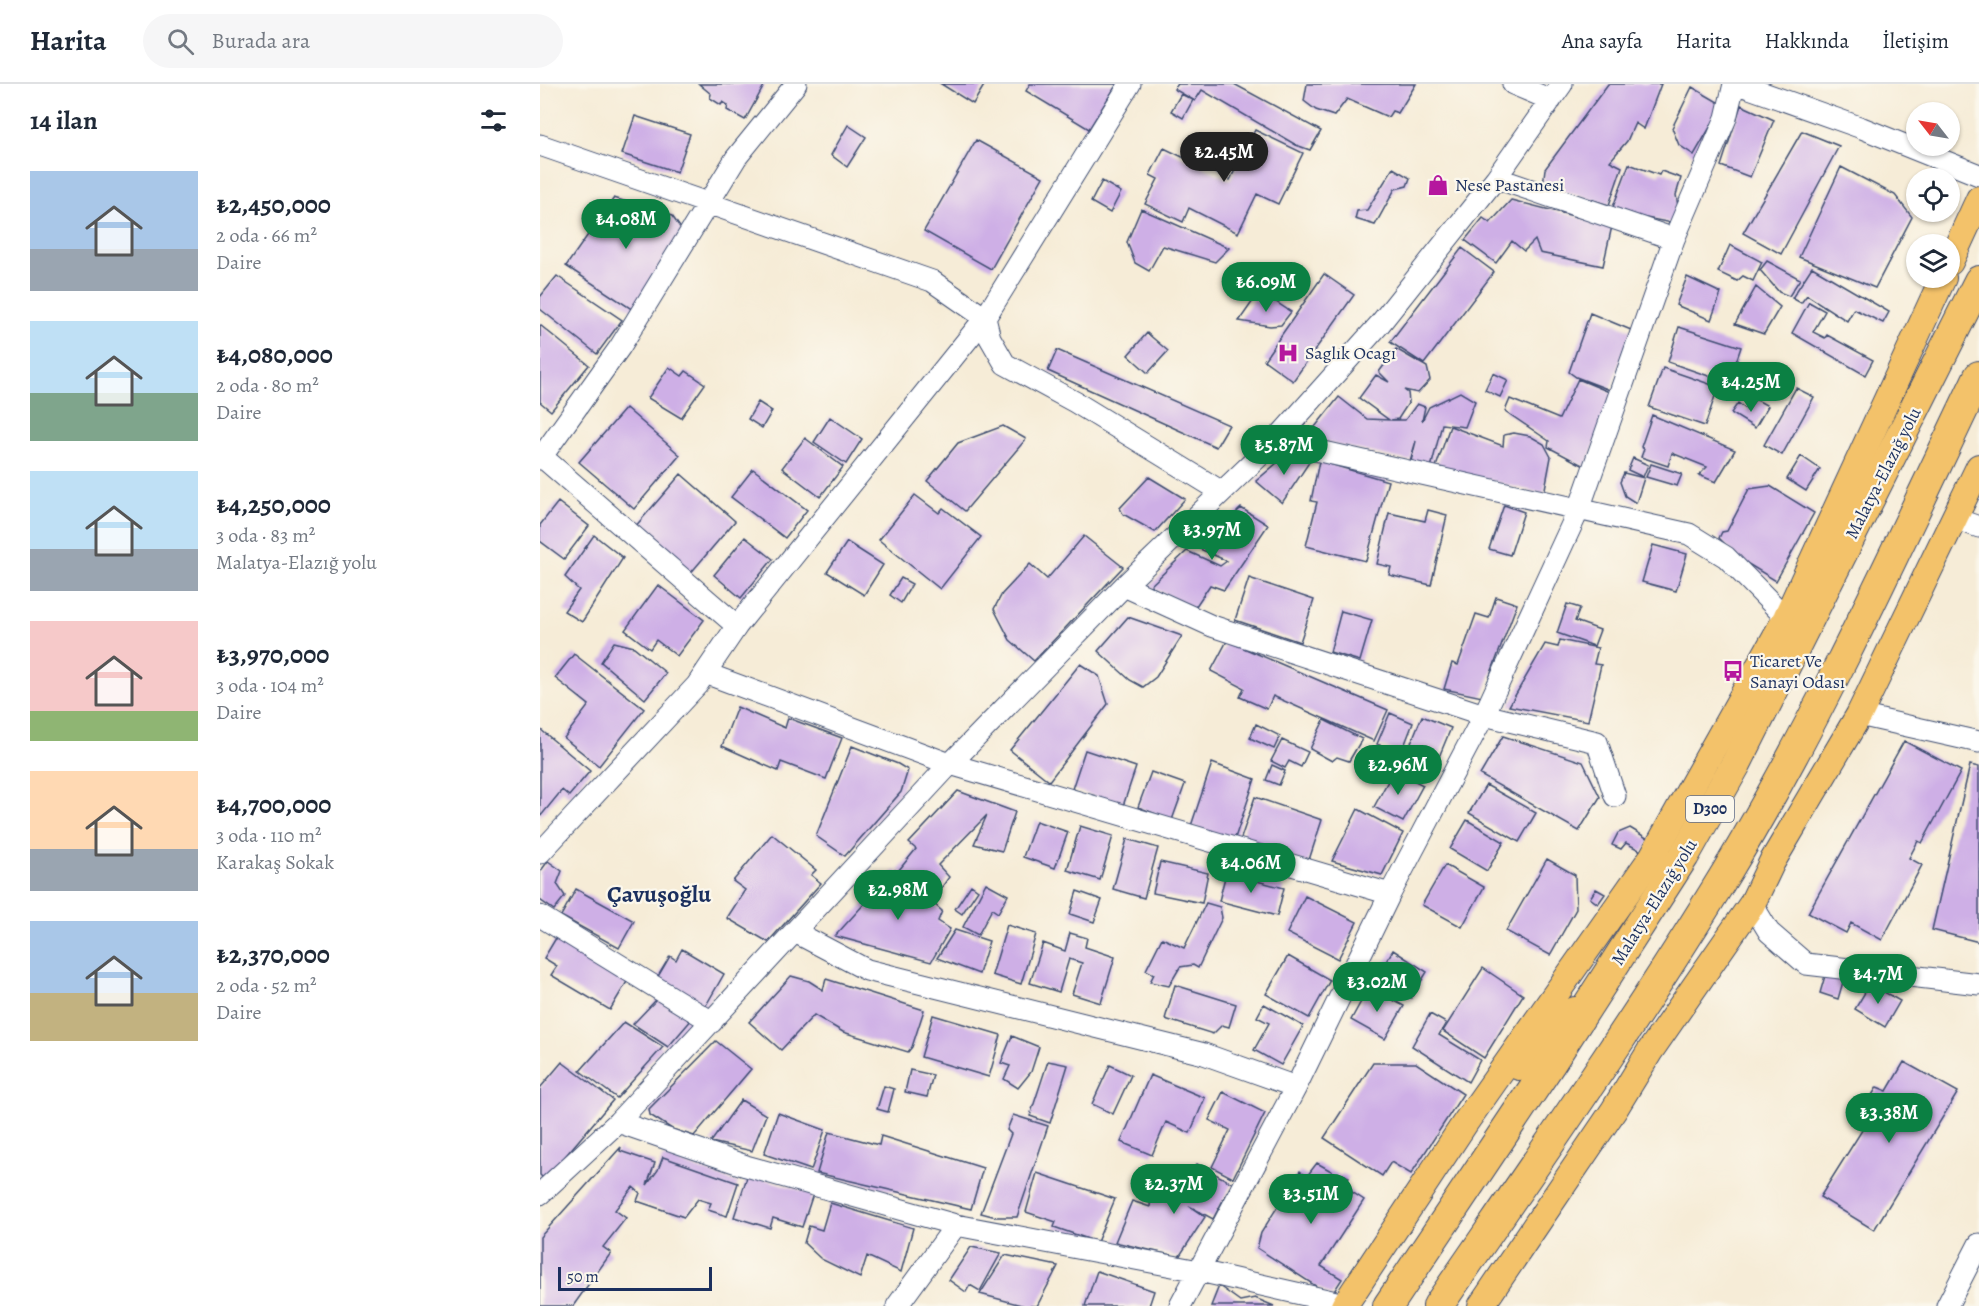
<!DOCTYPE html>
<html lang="tr">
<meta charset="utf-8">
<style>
body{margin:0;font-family:Alegreya,serif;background:#f6f6f7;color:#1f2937;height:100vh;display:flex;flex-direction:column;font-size:22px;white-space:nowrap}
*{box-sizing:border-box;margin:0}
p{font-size:20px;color:#747a83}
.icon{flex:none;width:33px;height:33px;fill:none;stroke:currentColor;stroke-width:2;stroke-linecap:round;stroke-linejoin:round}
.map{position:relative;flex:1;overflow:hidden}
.side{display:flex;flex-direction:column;background:#fff;width:540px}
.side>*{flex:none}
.needle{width:39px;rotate:301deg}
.tools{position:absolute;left:1366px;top:18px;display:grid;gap:12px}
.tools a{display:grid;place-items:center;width:54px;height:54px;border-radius:50%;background:#fff;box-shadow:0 2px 4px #0004;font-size:30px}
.scale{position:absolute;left:18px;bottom:15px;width:154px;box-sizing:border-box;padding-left:6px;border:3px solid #1b2f5e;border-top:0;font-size:16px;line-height:21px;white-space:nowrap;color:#1b2f5e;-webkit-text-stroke:4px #fbf7ec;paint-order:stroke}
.price{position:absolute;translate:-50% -51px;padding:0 14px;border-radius:21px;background:#0b8043;color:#fff;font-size:20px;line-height:39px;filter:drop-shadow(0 2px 3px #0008)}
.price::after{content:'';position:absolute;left:50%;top:36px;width:18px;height:14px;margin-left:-9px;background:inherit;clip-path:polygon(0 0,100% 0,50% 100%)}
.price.selected{background:#222;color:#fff}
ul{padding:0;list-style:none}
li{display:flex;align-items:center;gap:18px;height:150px;padding:0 30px}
li span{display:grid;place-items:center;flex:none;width:168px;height:120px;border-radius:0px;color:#555}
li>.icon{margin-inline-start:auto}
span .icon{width:72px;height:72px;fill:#fffc;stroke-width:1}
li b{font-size:26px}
h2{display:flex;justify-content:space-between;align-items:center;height:72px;padding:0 30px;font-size:26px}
header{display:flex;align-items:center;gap:36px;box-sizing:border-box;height:84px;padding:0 30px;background:#fff;border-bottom:2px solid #e0e1e3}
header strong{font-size:28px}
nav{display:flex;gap:33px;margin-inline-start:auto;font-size:21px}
.search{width:420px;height:54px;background:#f6f6f7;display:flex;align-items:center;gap:15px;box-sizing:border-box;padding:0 21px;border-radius:33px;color:#747a83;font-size:22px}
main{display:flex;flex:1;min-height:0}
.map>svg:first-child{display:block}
.building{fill:#ceafe6}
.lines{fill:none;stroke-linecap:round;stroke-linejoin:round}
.minor-casing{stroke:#3c4b70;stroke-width:23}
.major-casing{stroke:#3c4b70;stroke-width:28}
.highway-casing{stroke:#3c4b70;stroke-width:32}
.minor{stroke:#fff;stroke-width:21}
.major{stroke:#f3c26a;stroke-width:26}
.highway{stroke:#f3c26a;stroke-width:30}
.labels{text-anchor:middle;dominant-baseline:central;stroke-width:4.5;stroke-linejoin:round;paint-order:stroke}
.shield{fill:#fbf7ec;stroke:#5e6b89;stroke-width:1.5}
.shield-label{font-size:16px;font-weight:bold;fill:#1b2f5e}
.poi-label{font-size:18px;fill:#1b2f5e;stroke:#fbf7ec;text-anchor:start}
.street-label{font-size:18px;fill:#1b2f5e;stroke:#fbf7ec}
.district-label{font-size:24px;font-weight:bold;fill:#1b2f5e;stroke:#fbf7ec}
</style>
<header>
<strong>Harita</strong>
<div class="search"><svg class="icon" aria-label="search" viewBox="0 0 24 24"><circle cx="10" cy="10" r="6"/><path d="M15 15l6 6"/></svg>Burada ara</div>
<nav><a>Ana sayfa</a><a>Harita</a><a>Hakkında</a><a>İletişim</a></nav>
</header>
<main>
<section class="side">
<h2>14 ilan<svg class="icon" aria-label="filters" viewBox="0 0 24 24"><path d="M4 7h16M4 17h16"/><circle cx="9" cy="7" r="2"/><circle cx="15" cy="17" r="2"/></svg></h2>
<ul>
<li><span style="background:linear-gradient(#a9c7e8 65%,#9aa5b1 0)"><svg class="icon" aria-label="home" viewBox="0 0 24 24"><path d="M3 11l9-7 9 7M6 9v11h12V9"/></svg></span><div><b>₺2,450,000</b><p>2 oda · 66 m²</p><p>Daire</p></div></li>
<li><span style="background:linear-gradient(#bfe0f5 60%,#7fa58c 0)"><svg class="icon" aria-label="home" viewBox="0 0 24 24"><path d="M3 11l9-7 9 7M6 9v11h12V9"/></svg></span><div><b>₺4,080,000</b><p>2 oda · 80 m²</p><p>Daire</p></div></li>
<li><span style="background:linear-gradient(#bfe0f5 65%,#9aa5b1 0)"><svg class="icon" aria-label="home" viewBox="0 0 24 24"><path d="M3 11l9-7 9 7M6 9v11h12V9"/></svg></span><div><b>₺4,250,000</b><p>3 oda · 83 m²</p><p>Malatya-Elazığ yolu</p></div></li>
<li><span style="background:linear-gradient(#f6c9c9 75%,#8fb573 0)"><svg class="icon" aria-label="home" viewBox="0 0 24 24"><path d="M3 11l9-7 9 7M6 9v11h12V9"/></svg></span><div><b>₺3,970,000</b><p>3 oda · 104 m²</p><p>Daire</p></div></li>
<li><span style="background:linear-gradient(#ffd9b3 65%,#9aa5b1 0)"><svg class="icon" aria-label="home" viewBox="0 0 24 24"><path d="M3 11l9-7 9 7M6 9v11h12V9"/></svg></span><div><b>₺4,700,000</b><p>3 oda · 110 m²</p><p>Karakaş Sokak</p></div></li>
<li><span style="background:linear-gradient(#a9c7e8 60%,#c2b280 0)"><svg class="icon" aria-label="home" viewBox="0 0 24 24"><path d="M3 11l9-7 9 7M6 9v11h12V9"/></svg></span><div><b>₺2,370,000</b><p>2 oda · 52 m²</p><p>Daire</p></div></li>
</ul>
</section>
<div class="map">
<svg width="1439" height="1222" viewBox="0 0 1439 1222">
<rect width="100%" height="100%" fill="#fbf7ec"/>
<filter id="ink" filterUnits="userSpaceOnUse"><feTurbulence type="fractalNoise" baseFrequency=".0167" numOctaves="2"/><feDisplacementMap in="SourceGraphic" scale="12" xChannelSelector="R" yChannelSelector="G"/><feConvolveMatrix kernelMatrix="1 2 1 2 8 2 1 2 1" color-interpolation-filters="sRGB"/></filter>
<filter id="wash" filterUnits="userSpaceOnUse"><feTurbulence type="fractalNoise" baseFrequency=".008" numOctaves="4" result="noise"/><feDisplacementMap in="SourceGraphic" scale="24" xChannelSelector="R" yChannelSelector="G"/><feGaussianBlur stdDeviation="1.35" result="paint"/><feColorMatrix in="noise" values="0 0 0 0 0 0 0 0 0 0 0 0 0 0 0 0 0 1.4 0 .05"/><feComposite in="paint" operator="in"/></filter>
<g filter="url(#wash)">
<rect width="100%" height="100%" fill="#f6ecd7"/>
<g id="blocks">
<path class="building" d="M159 0H225L205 36 187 26 188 21 183 18 181 21 170 14 171 10Z
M401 0H445L433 20Z
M490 0H577L549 45 486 7Z
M638 0H694L781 47 770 66 756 61 662 6 655 17 634 5Z
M767 0H876L858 29 852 27 848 33 807 15 794 32 776 26 764 17Z
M1068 0H1121L1104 45 1095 39 1087 57 1070 77 1082 83 1069 121 1003 101 1005 85Z
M1152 3 1183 21 1154 71 1139 61 1132 44Z
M641 10 653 16 643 34 631 27Z
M1201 21 1234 36 1210 93 1181 82Z
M95 32 150 50 137 88 82 70Z
M308 41 326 53 307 83 291 71Z
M715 46 763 69 738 120 717 110 698 149 649 124 643 138 605 120 618 95 610 91 624 64 690 96Z
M1262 47 1299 62 1241 170 1203 149Z
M436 56 503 93 451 185 384 147Z
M1089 80 1119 91 1121 87 1141 94 1136 111 1138 122 1132 139 1101 133 1073 123Z
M1301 83 1355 111 1372 133 1335 204 1259 173Z
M853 84 870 94 867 102 855 105 835 141 815 135 817 127 827 126Z
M562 97 581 108 570 129 551 118Z
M74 114 132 132 144 149 93 226 26 182Z
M971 116 1072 142 1063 182 1000 169 995 156 984 167 972 157 956 179 925 156 943 134 950 139Z
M601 125 689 164 675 178 623 162 609 187 595 179 587 158Z
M1190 161 1222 178 1213 197 1203 192 1197 197 1178 188Z
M922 164 954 188 884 280 850 258Z
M1227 177 1260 195 1249 212 1239 208 1220 186Z
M1272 183 1349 228 1343 239 1314 225 1307 237 1267 211 1261 219 1252 214Z
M784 190 814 211 753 297 724 276Z
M17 192 82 236 57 270 0 225V213Z
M1147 193 1181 209 1171 236 1136 221Z
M1216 203 1240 223 1224 250 1195 240Z
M727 212 751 228 741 241 730 242 699 237 715 214 723 219Z
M1269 218 1285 227 1273 248 1285 254 1287 251 1333 276 1325 291 1252 249Z
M1050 229 1091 246 1070 306 1036 293 1029 288Z
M0 241 49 281 11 327 0 318Z
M1139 243 1201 263 1189 299 1128 278Z
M607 249 628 267 608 289 588 271Z
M856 265 887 283 890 296 878 309 864 306 868 309 869 318 858 335 851 336H865L877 320 885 323 882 337 889 323 920 308 935 317 925 343 902 340 891 384 871 377 876 357 870 377 774 356 771 348 799 313 827 335 849 336 819 314 836 291 849 298 839 288Z
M517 266 689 341 676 363 508 287Z
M129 283 142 292 146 287 165 300 141 334 108 314Z
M1123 284 1178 303 1165 342 1109 323Z
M953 289 968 296 960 313 945 306Z
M1038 295 1074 310 1046 383 1008 363 1009 357 965 327 970 315 1019 335Z
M1256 304 1274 313 1242 371 1224 361Z
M1215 315 1228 322 1215 344 1191 329 1198 319 1207 326Z
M218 318 232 327 222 344 208 335Z
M86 324 140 371 94 425 39 378Z
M1112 331 1195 366 1176 398 1159 391 1167 383 1132 369 1128 382 1101 373 1104 365 1101 363Z
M290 333 322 355 306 380 274 358Z
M463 342 486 355 425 427 387 397 418 359Z
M910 342 963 362 964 351 974 349 990 352 1004 360 1011 373 1004 410 896 383Z
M265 354 303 383 280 413 242 384Z
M1261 372 1280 385 1266 407 1247 395Z
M744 373 772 374 742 419 716 397Z
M1093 374 1108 381 1103 393 1088 386Z
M779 377 848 397 826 477 766 462 777 418 771 417Z
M1111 380 1142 390 1137 402 1106 393Z
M213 385 267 426 245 454 191 413Z
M1084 389 1104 394 1096 419 1085 412 1080 398Z
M141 390 195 437 149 491 94 444Z
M609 393 645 415 615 448 583 430 580 424Z
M1230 402 1274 429 1236 497 1200 475 1179 454 1182 448 1187 447 1209 405Z
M375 411 399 429 403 424 441 453 400 505 339 456Z
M18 418 49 442 24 475 0 457V441Z
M964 421 984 428 970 471 949 465Z
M701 424 728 441 684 506 670 501 654 525 610 502 647 467 680 482 687 477 660 465Z
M888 426 907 431 891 501 849 491 851 483 837 480 849 429 885 437Z
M54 451 83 474 42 538 24 527 39 506 25 493Z
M544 452 583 483 494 577 470 556 454 525 462 510 490 480 507 495Z
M205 453 233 475 201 514 174 491Z
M307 458 343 481 324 511 287 488Z
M1113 461 1147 470 1136 507 1102 498Z
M361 494 372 500 361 519 350 511Z
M709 494 774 516 760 558 695 536Z
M118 501 164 536 137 572 116 556 110 565 85 546Z
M956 513 977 520 942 613 904 605 912 579 918 581 936 530 949 534Z
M1027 520 1040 524 1035 537 1060 546 1054 562 1017 549Z
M801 527 832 536 820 577 790 568Z
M588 533 642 552 616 593 603 603 590 596 558 567Z
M1020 556 1058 564 1054 580 1061 581 1048 637 969 622 1005 560 1018 563Z
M687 557 848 626 834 657 733 612 727 625 700 613 704 604 671 587Z
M74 558 94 563 126 589 105 615 61 578Z
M34 570 104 625 59 682 24 654 49 621 15 594Z
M540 580 559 592 568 620 509 697 470 666Z
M197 623 245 644 248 634 302 654 286 695 241 678 238 687 182 662Z
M850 629 873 639 861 670 837 660Z
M882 632 911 644 894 685 865 673Z
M784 636 822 655 809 677 797 673 792 677 770 665Z
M716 640 740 652 734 665 710 654Z
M0 645 50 687 29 712 22 706 0 733Z
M963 652 1043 678 1060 713 1039 747 940 691Z
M742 656 768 668 761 683 749 677 745 684 731 677Z
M1364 657 1421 687 1382 759 1378 757 1369 774 1382 781 1342 856 1311 839 1306 849 1268 829Z
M312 662 358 680 368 686 361 708 305 772 276 752Z
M545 666 596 683 583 722 532 705Z
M672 679 715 695 694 757 651 742Z
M732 681 745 687 739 701 726 696Z
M1430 681 1439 683V858L1392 846Z
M854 686 883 701 863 738 834 723Z
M611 688 645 700 632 736 598 723Z
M946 701 996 729 979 758 929 729Z
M418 707 475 728 462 767 434 760 447 731 398 781 409 793 393 816 359 786 376 765 369 759Z
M715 713 782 736 768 779 700 757Z
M818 725 863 749 842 791 792 777Z
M927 736 964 758 947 787 910 765Z
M496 737 528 748 515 784 483 773Z
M540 742 573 752 560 796 527 786Z
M1090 744 1110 756 1103 768 1086 759 1081 765 1072 761 1078 749Z
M232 750 276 786 271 791 281 799 228 858 187 834 205 806 193 797Z
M587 755 618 764 604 814 573 805Z
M1007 775 1035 791 1036 825 1010 871 966 847Z
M8 777 22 787 17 800 25 812 14 826 0 816V788Z
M620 778 668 789 662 819 613 809Z
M905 781 944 803 922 843 882 821Z
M355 786 402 827 398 837 410 845 391 878 295 852Z
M686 789 744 804 737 832 679 817Z
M446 799 468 811 458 829 452 825 438 851 423 843Z
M431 801 438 806 422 830 415 825Z
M36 805 94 837 79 864 21 832Z
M1056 805 1065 810 1058 820 1050 814Z
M537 807 562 816 554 838 530 830Z
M765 812 817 838 798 875 747 849Z
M666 819 680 823 682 834 658 884 653 881 640 883 629 902 610 898 614 890 606 886 622 854 644 864Z
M467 841 496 850 481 900 452 891Z
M415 846 449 857 439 890 397 874Z
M19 849 91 891 70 926 11 891 17 882 4 874Z
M530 849 547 854 545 863 575 873 561 919 532 910 542 879 529 875 519 908 490 899 503 859 525 867Z
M142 865 184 890 165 923 117 894 130 872 136 876Z
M853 866 887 888 871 914 837 892Z
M748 872 790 896 769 934 726 910Z
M943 884 983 911 944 974 903 947Z
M1287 885 1305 891 1298 915 1280 909Z
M251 892 269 897 283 906 286 895 384 926 372 963 368 968 303 948 274 931 241 966 209 938Z
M1330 900 1360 917 1345 943 1315 925Z
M635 901 696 920 689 943 682 941 673 950 625 935Z
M829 903 864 922 845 955 811 936Z
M117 915 153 934 128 963 93 940Z
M724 920 763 942 741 981 714 966 729 939 717 933Z
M890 930 906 939 899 951 940 976 928 998 872 962Z
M393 931 461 951 449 993 381 973Z
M84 938 123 963 77 1014 40 987Z
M472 952 499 963 491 988 478 1004 464 995 470 982 461 979Z
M176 957 211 985 154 1052 132 1045 110 1031 109 1025Z
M508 977 528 981 510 1039 490 1032Z
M22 978 73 1016 5 1096 0 1091V1004Z
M1364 978 1418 1008 1334 1146 1280 1113 1331 1032 1323 1026 1337 1003 1347 1007Z
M833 979H876L923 1010 871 1090 851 1078 842 1092 784 1054Z
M570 981 591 991 573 1030 552 1020Z
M370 986 393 991 387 1013 365 1008Z
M610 991 665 1014 650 1049 626 1038 612 1071 581 1058Z
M344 1002 354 1005 348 1028 337 1025Z
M683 1008 725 1029 693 1094 672 1083 690 1046 669 1036Z
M201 1016 226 1031 212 1067 171 1058Z
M238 1029 285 1046 271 1086 224 1070Z
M473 1031 508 1042 477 1133H456L441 1129 471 1050 467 1046Z
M289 1048 339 1061 341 1052 443 1084 431 1125 277 1089Z
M81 1063 80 1067 115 1079 107 1101 118 1086 123 1073 198 1099 187 1132 168 1126 171 1119 158 1115 144 1133 97 1117 100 1109 93 1103 75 1126 86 1134 63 1163 71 1169 33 1222H0V1153Z
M777 1079 800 1092 803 1090 809 1093 803 1102 824 1116 781 1182 802 1195 791 1212 717 1164 721 1149 760 1087 767 1092Z
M657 1080 692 1099 673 1135 649 1122 665 1133 639 1173 575 1158 592 1117 610 1123 611 1110 624 1118 629 1110 637 1116Z
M497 1089 575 1115 557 1158 514 1143 516 1138 486 1128Z
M208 1090 273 1110 262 1143 233 1134 230 1144 194 1133Z
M290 1119 373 1144 361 1188 327 1172 320 1194 281 1175 264 1159 269 1142 282 1146Z
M431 1163 461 1169 440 1207 430 1201 426 1208 409 1196Z
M465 1171 518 1182 497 1222H485L440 1210Z
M557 1187 614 1207 609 1222H545Z
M679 1202 700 1217 715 1214 734 1222H671Z"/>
</g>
</g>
<g filter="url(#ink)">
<use href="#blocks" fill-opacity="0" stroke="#3c4b70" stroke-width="1.5"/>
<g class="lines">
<defs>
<path id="minor" d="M973 0 1011 16
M1198 0 1322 44 1439 91
M0 61 392 197 445 234 450 254 465 280 535 318 682 408
M956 94 1134 155
M735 357 1149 450 1186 473 1246 534
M0 371 197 542
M0 375 80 263 196 74 256 0
M1413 434 1439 443
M584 502 672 542 944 631 1057 658 1075 712
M165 589 410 680 850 810
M1319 631 1439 658
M0 769 157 601 197 542 445 234 590 0
M1212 820 1229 848 1266 880 1439 900
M0 832 172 938
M255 848 327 886 664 970 756 1003 850 810 944 631 1039 425 1134 155 1186 34 1194 0
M78 1038 206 1082 416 1141 659 1187 805 1220
M0 1110 78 1038 410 680 584 502 735 357 839 241 956 94 1022 0
M357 1222 416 1141
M640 1222 756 1003
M1407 1222 1439 1160"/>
<path id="major" d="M1410 178 1439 115
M979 983 1035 926
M804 1222 925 1039 1112 773 1246 534 1403 194
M941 1222 1074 1026 1110 967 1212 820 1232 778 1319 631 1439 383"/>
<path id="highway" d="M848 1222 1012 977 1144 772 1196 680 1439 197
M898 1222C996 1079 1096 937 1186 789 1282 630 1359 459 1439 292"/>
</defs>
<use href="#minor" class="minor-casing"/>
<use href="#major" class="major-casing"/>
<use href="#highway" class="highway-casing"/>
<use href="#minor" class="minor"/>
<use href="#major" class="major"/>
<use href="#highway" class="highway"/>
</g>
</g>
<defs>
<symbol id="shop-bare" viewBox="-9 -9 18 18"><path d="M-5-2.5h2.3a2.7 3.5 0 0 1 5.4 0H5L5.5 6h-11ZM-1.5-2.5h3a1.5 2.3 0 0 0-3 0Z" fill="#b5179e" stroke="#fbf7ec" stroke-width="2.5" paint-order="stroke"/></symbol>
<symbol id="hospital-bare" viewBox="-9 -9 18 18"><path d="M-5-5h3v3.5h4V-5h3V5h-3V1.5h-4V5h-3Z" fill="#b5179e" stroke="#fbf7ec" stroke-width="2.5" paint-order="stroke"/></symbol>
<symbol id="bus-bare" viewBox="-9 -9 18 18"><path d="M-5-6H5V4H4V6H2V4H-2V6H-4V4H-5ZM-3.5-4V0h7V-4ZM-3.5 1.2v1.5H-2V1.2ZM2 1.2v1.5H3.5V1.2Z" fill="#b5179e" stroke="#fbf7ec" stroke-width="2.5" paint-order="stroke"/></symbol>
</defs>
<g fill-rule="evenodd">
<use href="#shop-bare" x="883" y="86" width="30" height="30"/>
<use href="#hospital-bare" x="733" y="254" width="30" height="30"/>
<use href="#bus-bare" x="1178" y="572" width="30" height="30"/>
</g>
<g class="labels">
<rect class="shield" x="1146" y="712" width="48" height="26" rx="4.5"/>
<g class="shield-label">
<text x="1170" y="725">D300</text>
</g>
<g class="poi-label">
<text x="915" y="101">Nese Pastanesi</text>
<text x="765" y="269">Saglık Ocagı</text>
<text x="1210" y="577">Ticaret Ve<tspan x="1210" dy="21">Sanayi Odası</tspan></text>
</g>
<g class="street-label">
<text transform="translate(1343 389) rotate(-63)">Malatya-Elazığ yolu</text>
<text transform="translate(1114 818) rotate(-58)">Malatya-Elazığ yolu</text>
</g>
<g class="district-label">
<text x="119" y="810">Çavuşoğlu</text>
</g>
</g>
</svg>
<div class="tools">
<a><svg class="needle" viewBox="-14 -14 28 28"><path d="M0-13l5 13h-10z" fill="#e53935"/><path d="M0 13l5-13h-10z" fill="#747a83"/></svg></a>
<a><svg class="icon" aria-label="locate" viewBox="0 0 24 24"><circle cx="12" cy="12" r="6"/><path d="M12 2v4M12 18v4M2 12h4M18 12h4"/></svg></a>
<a><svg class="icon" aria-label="layers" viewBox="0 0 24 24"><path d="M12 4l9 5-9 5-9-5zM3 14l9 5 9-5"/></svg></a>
</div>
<div class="scale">50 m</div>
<b class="price selected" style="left:684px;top:99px">₺2.45M</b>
<b class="price" style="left:86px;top:166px">₺4.08M</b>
<b class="price" style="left:726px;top:229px">₺6.09M</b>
<b class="price" style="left:1211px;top:329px">₺4.25M</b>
<b class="price" style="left:744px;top:392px">₺5.87M</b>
<b class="price" style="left:672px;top:477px">₺3.97M</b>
<b class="price" style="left:858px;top:712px">₺2.96M</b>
<b class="price" style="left:711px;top:810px">₺4.06M</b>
<b class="price" style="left:358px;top:837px">₺2.98M</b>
<b class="price" style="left:1338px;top:921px">₺4.7M</b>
<b class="price" style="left:837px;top:929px">₺3.02M</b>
<b class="price" style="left:1349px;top:1060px">₺3.38M</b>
<b class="price" style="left:634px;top:1131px">₺2.37M</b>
<b class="price" style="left:771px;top:1141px">₺3.51M</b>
</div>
</main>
